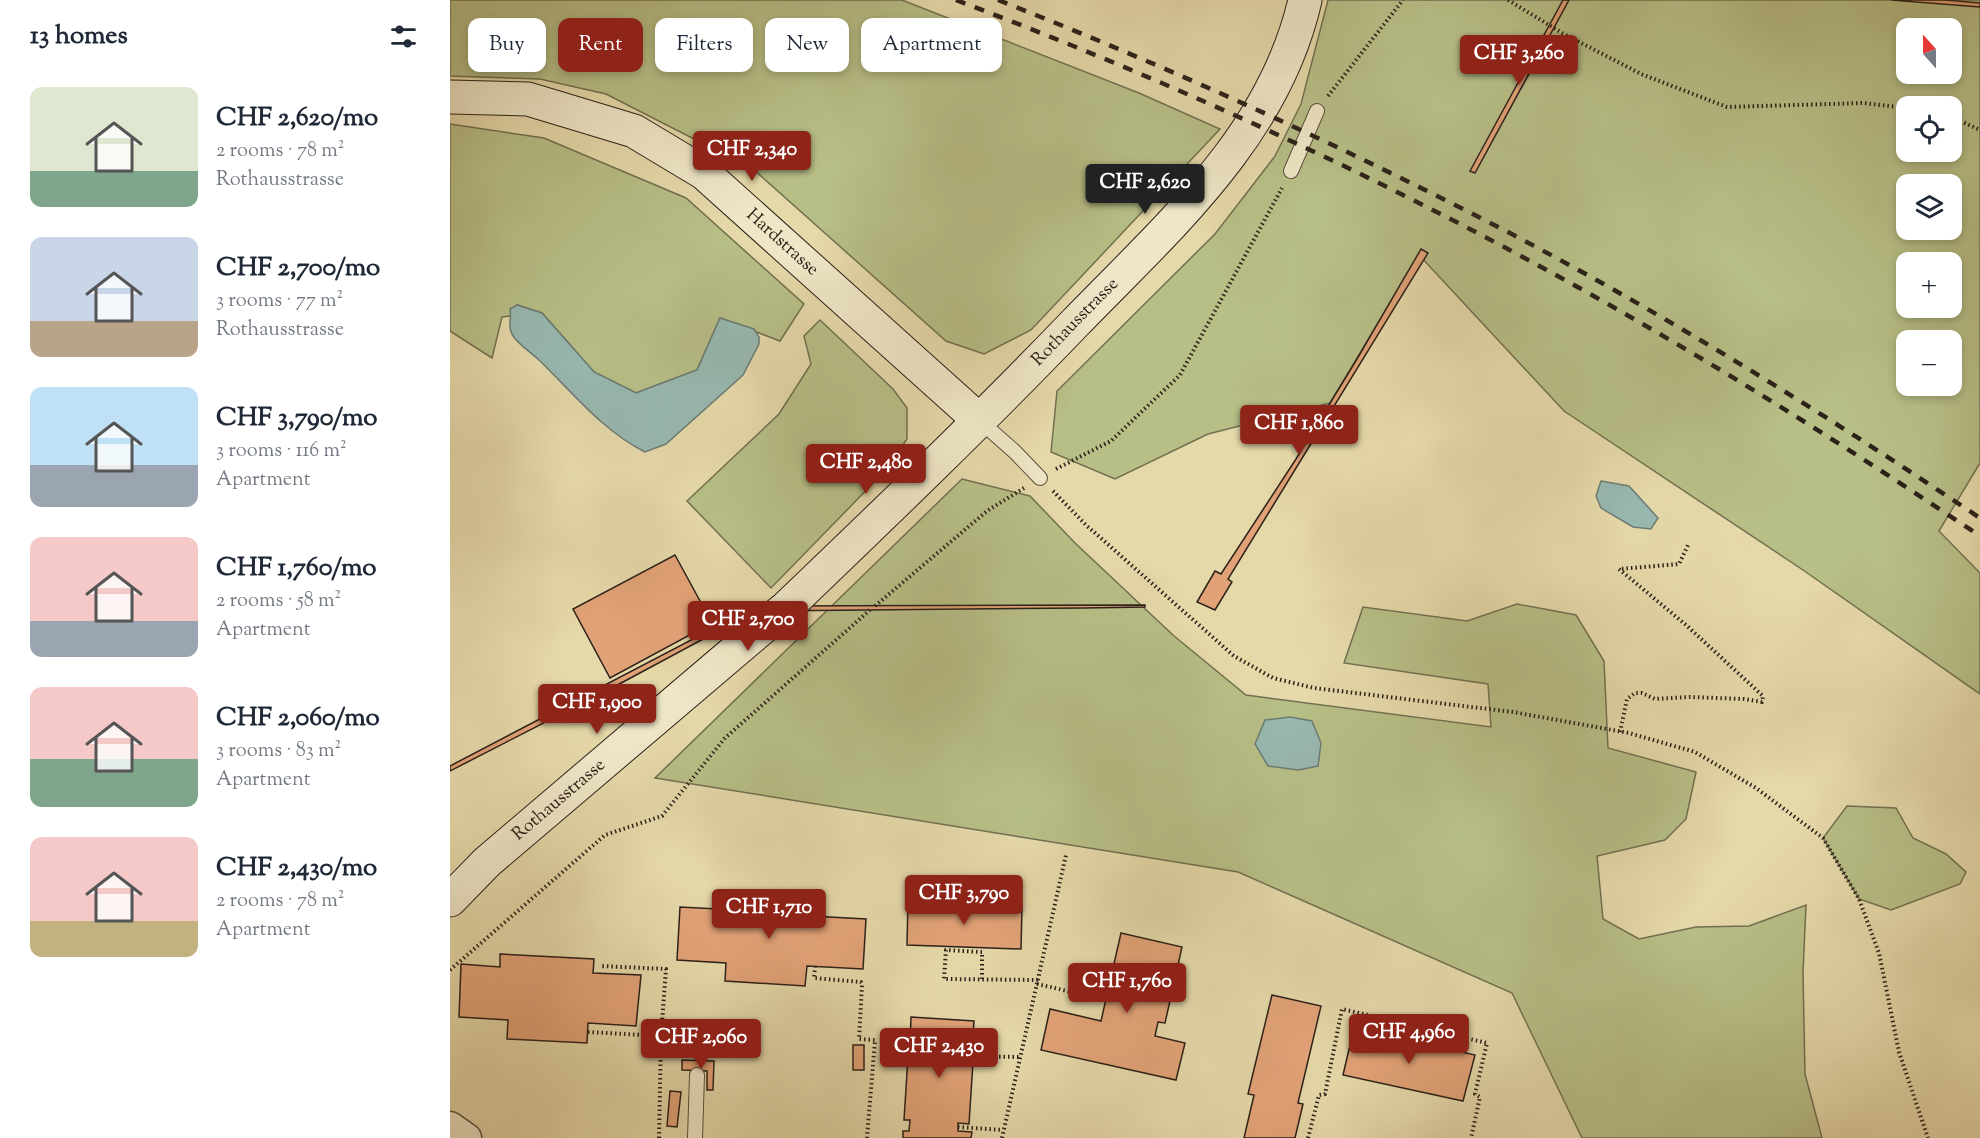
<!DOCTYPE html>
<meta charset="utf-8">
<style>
body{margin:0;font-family:"Sorts Mill Goudy",serif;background:#f2f2f3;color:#1f2937;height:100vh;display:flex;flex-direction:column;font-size:22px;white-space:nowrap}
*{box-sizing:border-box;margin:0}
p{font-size:20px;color:#747a83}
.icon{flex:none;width:33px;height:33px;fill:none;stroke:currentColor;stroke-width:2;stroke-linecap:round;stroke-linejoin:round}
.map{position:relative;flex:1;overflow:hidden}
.side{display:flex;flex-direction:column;background:#fff;width:450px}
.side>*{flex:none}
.hud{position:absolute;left:18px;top:18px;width:570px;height:54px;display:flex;gap:12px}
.needle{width:39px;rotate:339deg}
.tools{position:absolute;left:1446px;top:18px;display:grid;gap:12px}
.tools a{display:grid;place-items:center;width:66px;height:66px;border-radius:12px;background:#fff;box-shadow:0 3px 9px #0003;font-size:30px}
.price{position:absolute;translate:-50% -51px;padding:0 14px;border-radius:6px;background:#8f2418;color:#fff;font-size:20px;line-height:39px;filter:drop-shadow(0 2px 3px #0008)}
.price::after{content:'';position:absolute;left:50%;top:36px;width:18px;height:14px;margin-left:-9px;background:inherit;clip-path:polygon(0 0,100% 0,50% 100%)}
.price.on{background:#222;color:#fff}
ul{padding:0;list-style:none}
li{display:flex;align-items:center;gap:18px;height:150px;padding:0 30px}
li span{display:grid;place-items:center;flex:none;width:168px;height:120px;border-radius:12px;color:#555}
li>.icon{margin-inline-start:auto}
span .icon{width:72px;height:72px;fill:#fffc;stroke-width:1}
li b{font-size:26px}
h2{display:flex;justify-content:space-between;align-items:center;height:72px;padding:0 30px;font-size:26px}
.pill{padding:0 21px;border-radius:12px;background:#fff;box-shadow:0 3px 9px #0003;font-size:21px;line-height:54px}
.pill.on{background:#8f2418;color:#fff}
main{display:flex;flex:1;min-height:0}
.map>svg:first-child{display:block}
.green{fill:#b7be86;stroke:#717050;stroke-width:1.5;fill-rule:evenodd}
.water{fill:#98b8b0;stroke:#6c7c74;stroke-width:1.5}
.building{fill:#e2a277;stroke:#2b2119;stroke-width:1.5}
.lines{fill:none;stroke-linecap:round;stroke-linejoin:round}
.lane-casing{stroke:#5a4f3d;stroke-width:16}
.street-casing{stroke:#5a4f3d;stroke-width:31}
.secondary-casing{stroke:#2b2119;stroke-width:35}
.path{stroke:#2b2119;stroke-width:4;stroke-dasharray:1.5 3;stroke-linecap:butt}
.lane{stroke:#eee6c7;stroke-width:14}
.street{stroke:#eee6c7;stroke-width:28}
.secondary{stroke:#eee6c7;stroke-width:33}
.rail{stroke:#2b2119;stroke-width:4.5;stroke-dasharray:10 10;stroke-linecap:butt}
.labels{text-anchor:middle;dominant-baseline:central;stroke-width:4.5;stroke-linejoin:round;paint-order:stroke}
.street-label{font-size:18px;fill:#2b2119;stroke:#eee6c7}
</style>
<main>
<section class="side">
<h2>13 homes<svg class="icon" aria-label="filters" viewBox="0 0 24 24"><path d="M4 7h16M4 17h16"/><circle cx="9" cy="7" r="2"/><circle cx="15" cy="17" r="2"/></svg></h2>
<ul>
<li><span style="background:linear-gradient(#dfe7d0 70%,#7fa58c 0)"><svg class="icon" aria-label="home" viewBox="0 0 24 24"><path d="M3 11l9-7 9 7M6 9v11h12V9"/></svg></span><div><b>CHF 2,620/mo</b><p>2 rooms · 78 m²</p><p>Rothausstrasse</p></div></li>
<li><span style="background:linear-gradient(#c9d6e8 70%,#b9a48a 0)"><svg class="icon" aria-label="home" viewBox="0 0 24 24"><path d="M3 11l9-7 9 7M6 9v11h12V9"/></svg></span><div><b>CHF 2,700/mo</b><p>3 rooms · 77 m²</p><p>Rothausstrasse</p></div></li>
<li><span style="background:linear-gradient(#bfe0f5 65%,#9aa5b1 0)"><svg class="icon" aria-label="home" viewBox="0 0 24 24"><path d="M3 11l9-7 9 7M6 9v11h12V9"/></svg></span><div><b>CHF 3,790/mo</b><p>3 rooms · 116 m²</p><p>Apartment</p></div></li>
<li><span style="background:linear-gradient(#f6c9c9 70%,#9aa5b1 0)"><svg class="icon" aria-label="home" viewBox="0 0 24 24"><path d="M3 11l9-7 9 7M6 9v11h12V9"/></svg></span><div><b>CHF 1,760/mo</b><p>2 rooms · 58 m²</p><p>Apartment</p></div></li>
<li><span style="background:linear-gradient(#f6c9c9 60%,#7fa58c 0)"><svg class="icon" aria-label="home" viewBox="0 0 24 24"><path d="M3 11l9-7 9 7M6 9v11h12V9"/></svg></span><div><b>CHF 2,060/mo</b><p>3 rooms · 83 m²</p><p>Apartment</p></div></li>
<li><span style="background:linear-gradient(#f6c9c9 70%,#c2b280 0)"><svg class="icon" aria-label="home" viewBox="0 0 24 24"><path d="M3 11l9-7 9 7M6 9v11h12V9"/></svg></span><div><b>CHF 2,430/mo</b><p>2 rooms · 78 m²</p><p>Apartment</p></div></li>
</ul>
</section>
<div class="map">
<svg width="1530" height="1138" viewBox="0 0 1530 1138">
<rect width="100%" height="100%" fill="#e5d8a9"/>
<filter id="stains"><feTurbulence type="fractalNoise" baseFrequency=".00333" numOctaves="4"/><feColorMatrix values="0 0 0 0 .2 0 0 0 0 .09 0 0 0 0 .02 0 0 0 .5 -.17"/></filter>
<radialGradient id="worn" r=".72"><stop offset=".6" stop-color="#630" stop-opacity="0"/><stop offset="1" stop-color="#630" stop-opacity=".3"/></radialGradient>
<path class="green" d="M0 0H452L689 93 770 129 581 330 534 354 496 341 303 169 156 94 90 79 0 76Z
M878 0H1530V463L1489 531 1530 573V694L1353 570 1114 411 969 255 880 403 758 434 665 479 601 452 607 391 765 234 825 156 851 104ZM1456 28H1502V74H1456ZM1456 106H1502V152H1456ZM1456 184H1502V230H1456ZM1456 262H1502V308H1456ZM1456 340H1502V386H1456Z
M0 124 94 138 236 198 354 304 330 341 270 318 247 370 186 393 144 372 92 313 67 305 61 316 52 317 42 358 0 331Z
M370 320 443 389 457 408V439L435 471 321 588 237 501 329 414 361 364 354 336Z
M512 479 580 496 625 543 724 636 796 695 1041 727 1038 684 894 663 913 607 1017 621 1067 604 1126 615 1154 661 1158 748 1246 772 1236 819 1215 840 1147 856 1153 919 1189 939 1246 927 1299 926 1356 905 1353 973 1355 1074 1372 1138H1132L1062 993 788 872 205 778Z
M1397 806 1446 808 1463 838 1496 854 1516 872 1510 884 1441 910 1409 899 1373 838Z"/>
<path class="water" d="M67 305 92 313 144 372 186 393 247 370 270 318 304 329 309 337V344L293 375 216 444 195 452C153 431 123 393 90 361 83 354 68 344 63 336 57 327 62 319 60 309Z
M1151 481 1179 486 1208 518 1201 529 1183 527 1151 508 1146 496Z
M840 717 862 721 871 743 868 766 848 770 818 766 805 744 815 720Z"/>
<path class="building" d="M1113 0H1119L1025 173 1020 171Z
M1441 0H1495L1530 3V7Z
M971 249 978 253 778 579 782 582 765 610 747 602 765 571 771 574 846 459 907 359Z
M225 555 262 623 160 678 123 609Z
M695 605V607L634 608 299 611 298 615 160 689 0 771V766L293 613 295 606Z
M269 897 362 902 361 916 416 919 413 969 357 966 355 986 275 981 276 963 227 960 230 907 268 909Z
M458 902 572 908 571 949 457 945Z
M671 933 732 947 715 1023 708 1022 705 1036 735 1043 726 1080 591 1050 600 1009 651 1021Z
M50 954 144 959 143 973 191 975 186 1026 138 1023 137 1043 57 1039 58 1020 9 1017 11 964 50 967Z
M822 995 871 1006 848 1103 853 1104 845 1138H794L804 1095 798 1094Z
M461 1017 524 1021 522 1052 513 1051V1061L523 1062 519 1124 508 1123V1131L522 1132 521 1138H453V1131H459L460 1120H454L458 1057 464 1058 465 1045 460 1044Z
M904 1028 1025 1055 1013 1101 893 1075Z
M403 1045H414V1070H403Z
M232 1060 264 1061 263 1090H257V1071L232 1070Z
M220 1091 231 1092 227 1127 217 1126Z"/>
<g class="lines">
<defs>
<path id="lane" d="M841 171 867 111
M530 421 565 452 590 478
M245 1138 247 1075"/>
<path id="street" d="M0 1126 17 1138"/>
<g id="secondary">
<path id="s1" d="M0 97 78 99 184 131 254 173 530 421"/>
<path id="s2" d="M338 606C435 513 532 420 625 323 718 227 824 136 855 0"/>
<path id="s3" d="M0 900 37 862 332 611"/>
</g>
</defs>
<use href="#lane" class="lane-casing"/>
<use href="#street" class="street-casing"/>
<use href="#secondary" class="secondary-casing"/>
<path class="path" d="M1058 0 1112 33 1191 74 1277 107 1414 103 1456 108
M878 96 953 0
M1502 117 1530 130
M606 469 661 441 730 375 832 188
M603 491 636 525 784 656 823 678 864 688 1063 712 1179 733 1245 752 1306 788 1373 838 1409 899 1429 953 1449 1052 1478 1138
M425 606 537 511 574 488
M1170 732 1177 699 1185 693H1192L1205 699 1240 697 1294 699 1312 702 1313 696 1236 625 1169 569 1229 564 1238 545
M365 966 364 978 411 982 412 985 409 1039 425 1040 417 1138
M0 970 155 835 212 816 275 738 420 610
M532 979V952L496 950 494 979 588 980
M587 984 656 1000
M138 1032 211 1036 216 969 151 966
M513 1056 570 1057
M508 1127 553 1130
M209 1138 211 1036
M552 1138 616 855
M858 1138 869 1095 875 1094 892 1009 1037 1043 1025 1094 1030 1097 1021 1138"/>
<use href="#lane" class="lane"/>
<use href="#street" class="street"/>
<use href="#secondary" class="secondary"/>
<path class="rail" d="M506 0C752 93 993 206 1220 340 1326 402 1428 468 1530 536
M548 0C701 60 850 127 997 201 1182 293 1358 403 1530 518"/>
</g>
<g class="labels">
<g class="street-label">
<text stroke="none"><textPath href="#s1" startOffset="375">Hardstrasse</textPath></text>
<text stroke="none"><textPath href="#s2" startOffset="404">Rothausstrasse</textPath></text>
<text stroke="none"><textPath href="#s3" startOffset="148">Rothausstrasse</textPath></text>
</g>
</g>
<rect width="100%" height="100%" filter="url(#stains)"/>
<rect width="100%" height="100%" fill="url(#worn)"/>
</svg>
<div class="tools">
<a><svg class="needle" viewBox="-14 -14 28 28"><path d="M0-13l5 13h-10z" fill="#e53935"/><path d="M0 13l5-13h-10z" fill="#747a83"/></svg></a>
<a><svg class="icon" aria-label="locate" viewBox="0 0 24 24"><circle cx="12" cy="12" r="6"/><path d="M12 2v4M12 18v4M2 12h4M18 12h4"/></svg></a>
<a><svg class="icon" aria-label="layers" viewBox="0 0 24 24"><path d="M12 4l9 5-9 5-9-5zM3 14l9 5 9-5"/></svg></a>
<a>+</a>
<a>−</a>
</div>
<b class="price" style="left:1069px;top:86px">CHF 3,260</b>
<b class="price" style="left:302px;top:182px">CHF 2,340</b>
<b class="price on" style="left:695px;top:215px">CHF 2,620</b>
<b class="price" style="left:849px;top:456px">CHF 1,860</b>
<b class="price" style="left:416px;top:495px">CHF 2,480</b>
<b class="price" style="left:298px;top:652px">CHF 2,700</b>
<b class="price" style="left:147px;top:735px">CHF 1,900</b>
<b class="price" style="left:514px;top:926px">CHF 3,790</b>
<b class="price" style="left:319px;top:940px">CHF 1,710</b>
<b class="price" style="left:677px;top:1014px">CHF 1,760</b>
<b class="price" style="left:959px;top:1065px">CHF 4,960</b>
<b class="price" style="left:251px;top:1070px">CHF 2,060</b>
<b class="price" style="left:489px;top:1079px">CHF 2,430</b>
<div class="hud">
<a class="pill">Buy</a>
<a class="pill on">Rent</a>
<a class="pill">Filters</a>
<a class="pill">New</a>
<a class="pill">Apartment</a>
</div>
</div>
</main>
